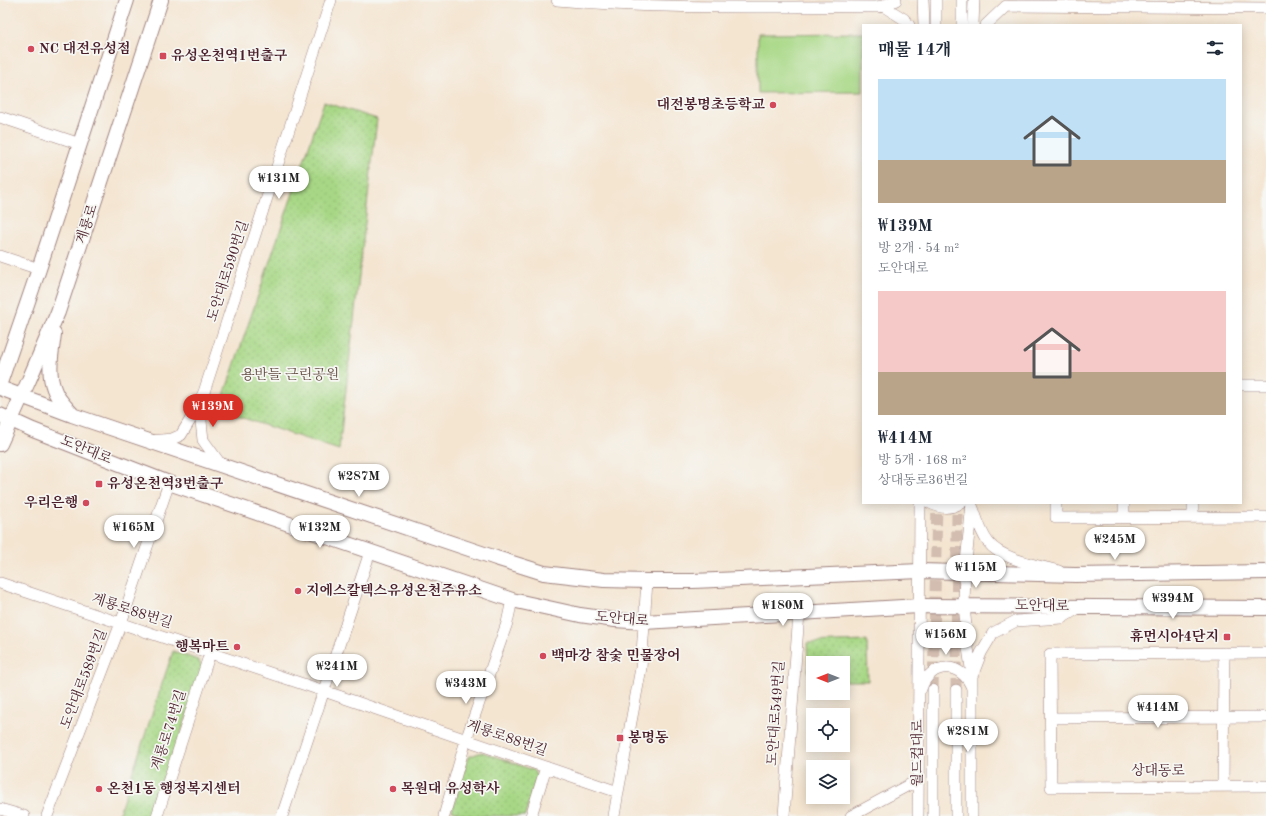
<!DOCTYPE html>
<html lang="ko">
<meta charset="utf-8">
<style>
body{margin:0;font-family:"Old Standard TT","Noto Serif KR",serif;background:#f2f2f3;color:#1f2937;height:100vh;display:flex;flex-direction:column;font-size:15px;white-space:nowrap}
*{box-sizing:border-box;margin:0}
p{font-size:13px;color:#747a83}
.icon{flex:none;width:22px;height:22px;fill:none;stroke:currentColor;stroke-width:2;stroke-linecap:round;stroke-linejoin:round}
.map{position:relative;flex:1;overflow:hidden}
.drawer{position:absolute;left:862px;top:24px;width:380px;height:480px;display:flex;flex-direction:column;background:#fff;border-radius:0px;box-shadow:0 2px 10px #0003}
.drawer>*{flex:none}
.needle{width:26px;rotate:270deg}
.tools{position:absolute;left:806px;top:656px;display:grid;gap:8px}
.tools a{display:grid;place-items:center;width:44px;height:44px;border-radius:0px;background:#fff;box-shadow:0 2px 10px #0003;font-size:20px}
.price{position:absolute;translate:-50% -34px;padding:0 9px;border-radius:14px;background:#fff;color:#222;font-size:13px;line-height:26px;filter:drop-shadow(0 1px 2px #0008)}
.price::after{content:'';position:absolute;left:50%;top:24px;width:12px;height:9px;margin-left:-6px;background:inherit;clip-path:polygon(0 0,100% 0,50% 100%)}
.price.on{background:#d93025;color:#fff}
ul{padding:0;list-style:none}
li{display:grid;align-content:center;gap:8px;height:212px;padding:0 16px}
li span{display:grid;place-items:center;height:124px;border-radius:0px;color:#555}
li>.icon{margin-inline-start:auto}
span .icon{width:72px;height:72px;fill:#fffc;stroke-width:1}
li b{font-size:17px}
h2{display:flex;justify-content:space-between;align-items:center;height:48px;padding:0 16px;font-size:17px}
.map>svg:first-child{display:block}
.grass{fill:#a8d886;stroke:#797c58}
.park{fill:url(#park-dots);stroke:#797c58}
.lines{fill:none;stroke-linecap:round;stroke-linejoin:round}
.minor-tunnel{stroke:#d2bdb0;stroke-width:11;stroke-dasharray:11 5.5;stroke-linecap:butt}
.minor-casing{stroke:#9f827e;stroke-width:12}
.major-casing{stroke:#9f827e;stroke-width:16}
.minor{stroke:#fff;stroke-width:11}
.major{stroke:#fff;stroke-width:14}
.poi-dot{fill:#d1495b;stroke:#f6f6f2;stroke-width:1.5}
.labels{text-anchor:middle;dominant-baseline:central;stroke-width:3.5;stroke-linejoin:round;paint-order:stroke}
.poi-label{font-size:14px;font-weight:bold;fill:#4a1f2b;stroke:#f6f6f2;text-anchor:start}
.street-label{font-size:14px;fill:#4a1f2b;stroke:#f6f6f2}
.park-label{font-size:14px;fill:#624d42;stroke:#f6f6f2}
</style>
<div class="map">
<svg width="1266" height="816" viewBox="0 0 1266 816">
<defs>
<pattern id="park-dots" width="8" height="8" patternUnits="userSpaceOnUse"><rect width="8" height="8" fill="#a8d886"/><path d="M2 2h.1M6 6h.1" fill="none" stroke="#92b974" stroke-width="1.8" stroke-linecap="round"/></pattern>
</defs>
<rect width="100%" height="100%" fill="#f6f6f2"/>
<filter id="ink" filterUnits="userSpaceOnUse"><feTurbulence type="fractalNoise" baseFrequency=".025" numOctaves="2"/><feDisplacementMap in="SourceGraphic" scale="8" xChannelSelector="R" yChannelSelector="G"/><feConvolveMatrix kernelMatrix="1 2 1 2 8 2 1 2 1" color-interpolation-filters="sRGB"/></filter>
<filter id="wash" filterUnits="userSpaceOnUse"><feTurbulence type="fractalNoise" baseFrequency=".012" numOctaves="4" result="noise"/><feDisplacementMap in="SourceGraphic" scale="16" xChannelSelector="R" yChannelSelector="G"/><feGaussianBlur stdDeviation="0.9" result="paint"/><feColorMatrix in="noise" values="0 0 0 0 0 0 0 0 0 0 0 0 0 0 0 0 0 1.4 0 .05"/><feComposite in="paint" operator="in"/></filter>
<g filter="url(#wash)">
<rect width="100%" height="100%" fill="#f4e5d1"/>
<path class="grass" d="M863 33V92L758 93V34Z"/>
<path class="park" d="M324 102 377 119 339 450 219 410Z
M867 641 868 681H843V663H813V682H809L807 643Z
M173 651 198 660 203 668 153 816H118Z
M482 752 533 770 537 776 525 816H470L452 811 468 757Z"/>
</g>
<g filter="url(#ink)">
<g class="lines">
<path class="minor-tunnel" d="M933 690 937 503
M956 690 957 503"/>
<defs>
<path id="minor" d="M557 0C663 10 770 6 876 7L883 6 896 0
M923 0 924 25
M936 0V25
M883 6 904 19 909 25
M1006 6 1266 8
M962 25V0
M973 25 974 0
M986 25 1006 6
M0 117 80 144
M0 256 39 269
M1241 385H1266
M203 400 201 421 203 440 221 465
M151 441 172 439 181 435 192 417 204 392 331 0
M930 503C942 509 950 509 961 503
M972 503 965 572 964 605 968 648 972 675V816
M1056 503V518L1266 517
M1124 503V517
M973 508C977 520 981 533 988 542 1000 559 1039 566 1059 571
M1193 517V503
M0 583 324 691 618 792
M1266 653 1050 654 1051 787 1266 786
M973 674 981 653 993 633 1016 621 1062 618 1080 607
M921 689C930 661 962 661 972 688
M933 690V816
M956 690V816
M1051 718 1266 717
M1223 786 1224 653
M0 809 24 816
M47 816 121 623 169 483
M157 816 210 653
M282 816 370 552
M444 816 466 740 507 623 512 600
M531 816 546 767
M614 816 618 792 641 668 647 581
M784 816 799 613
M851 816 918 780
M918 816 920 503"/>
<path id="major" d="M54 334C52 351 47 372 54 389 57 399 66 407 72 414
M0 383 39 269 127 0
M0 388 72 415 496 558 544 573 604 580 647 581H693L920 571 1075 575 1266 572
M0 415 33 430 169 483 512 600 580 615 615 620 644 622 919 606 1266 608
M0 444 29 380 58 312 161 0"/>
</defs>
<use href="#minor" class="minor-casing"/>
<use href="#major" class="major-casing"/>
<use href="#minor" class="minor"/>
<use href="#major" class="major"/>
</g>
</g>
<g class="poi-dot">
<circle cx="31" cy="49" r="4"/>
<rect x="159" y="52" width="8" height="8" rx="2"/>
<circle cx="773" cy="105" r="4"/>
<rect x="95" y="480" width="8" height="8" rx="2"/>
<circle cx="86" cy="503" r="4"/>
<circle cx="298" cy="591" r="4"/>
<rect x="1223" y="633" width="8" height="8" rx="2"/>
<circle cx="237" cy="647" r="4"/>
<circle cx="543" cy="656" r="4"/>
<rect x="616" y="734" width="8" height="8" rx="2"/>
<circle cx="99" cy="789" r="4"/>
<circle cx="393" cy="789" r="4"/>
</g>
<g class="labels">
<g class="poi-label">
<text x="39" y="49">NC 대전유성점</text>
<text x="171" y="56">유성온천역1번출구</text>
<text x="765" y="105" text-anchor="end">대전봉명초등학교</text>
<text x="107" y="484">유성온천역3번출구</text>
<text x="78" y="503" text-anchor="end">우리은행</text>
<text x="306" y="591">지에스칼텍스유성온천주유소</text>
<text x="1219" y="637" text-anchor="end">휴먼시아4단지</text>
<text x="229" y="647" text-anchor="end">행복마트</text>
<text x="551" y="656">백마강 참숯 민물장어</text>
<text x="628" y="738">봉명동</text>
<text x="107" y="789">온천1동 행정복지센터</text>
<text x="401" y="789">목원대 유성학사</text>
</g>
<g class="street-label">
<text transform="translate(87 224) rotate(-72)">계룡로</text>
<text transform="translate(228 271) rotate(-72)">도안대로590번길</text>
<text transform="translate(86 450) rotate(22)">도안대로</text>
<text transform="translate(1042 606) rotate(1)">도안대로</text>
<text transform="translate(132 611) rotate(18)">계룡로88번길</text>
<text transform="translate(622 619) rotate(5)">도안대로</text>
<text transform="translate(84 679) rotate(-69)">도안대로589번길</text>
<text transform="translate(776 713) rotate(-86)">도안대로549번길</text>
<text transform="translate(169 730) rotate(-72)">계룡로74번길</text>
<text transform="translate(507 738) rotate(19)">계룡로88번길</text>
<text transform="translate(918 753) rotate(-90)">월드컵대로</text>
<text x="1158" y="771">상대동로</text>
</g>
<g class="park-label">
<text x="290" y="375">용반들 근린공원</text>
</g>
</g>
</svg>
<div class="tools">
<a><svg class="needle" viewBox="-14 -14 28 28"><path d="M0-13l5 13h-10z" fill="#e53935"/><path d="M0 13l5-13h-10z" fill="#747a83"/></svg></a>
<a><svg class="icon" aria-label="locate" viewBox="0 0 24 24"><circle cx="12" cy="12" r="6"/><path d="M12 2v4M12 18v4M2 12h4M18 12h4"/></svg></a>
<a><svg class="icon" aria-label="layers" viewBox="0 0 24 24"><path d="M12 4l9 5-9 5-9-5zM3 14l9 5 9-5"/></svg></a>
</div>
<b class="price" style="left:279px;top:200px">₩131M</b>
<b class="price on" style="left:213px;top:428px">₩139M</b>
<b class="price" style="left:359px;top:498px">₩287M</b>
<b class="price" style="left:134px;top:549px">₩165M</b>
<b class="price" style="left:320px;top:549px">₩132M</b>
<b class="price" style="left:1115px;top:561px">₩245M</b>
<b class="price" style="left:976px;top:589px">₩115M</b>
<b class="price" style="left:1173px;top:620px">₩394M</b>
<b class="price" style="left:783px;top:627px">₩180M</b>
<b class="price" style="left:946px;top:656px">₩156M</b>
<b class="price" style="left:337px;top:688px">₩241M</b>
<b class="price" style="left:466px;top:705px">₩343M</b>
<b class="price" style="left:1158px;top:729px">₩414M</b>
<b class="price" style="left:968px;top:753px">₩281M</b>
<section class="drawer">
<h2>매물 14개<svg class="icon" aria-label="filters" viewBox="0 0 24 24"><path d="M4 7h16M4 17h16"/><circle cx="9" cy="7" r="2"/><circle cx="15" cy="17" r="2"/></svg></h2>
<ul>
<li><span style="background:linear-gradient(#bfe0f5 65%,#b9a48a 0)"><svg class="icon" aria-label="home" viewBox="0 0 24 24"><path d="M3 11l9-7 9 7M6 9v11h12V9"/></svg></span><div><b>₩139M</b><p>방 2개 · 54 m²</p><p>도안대로</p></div></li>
<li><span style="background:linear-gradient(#f6c9c9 65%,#b9a48a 0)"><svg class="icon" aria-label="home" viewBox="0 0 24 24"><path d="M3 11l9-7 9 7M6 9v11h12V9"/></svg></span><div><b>₩414M</b><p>방 5개 · 168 m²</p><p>상대동로36번길</p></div></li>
</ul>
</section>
</div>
